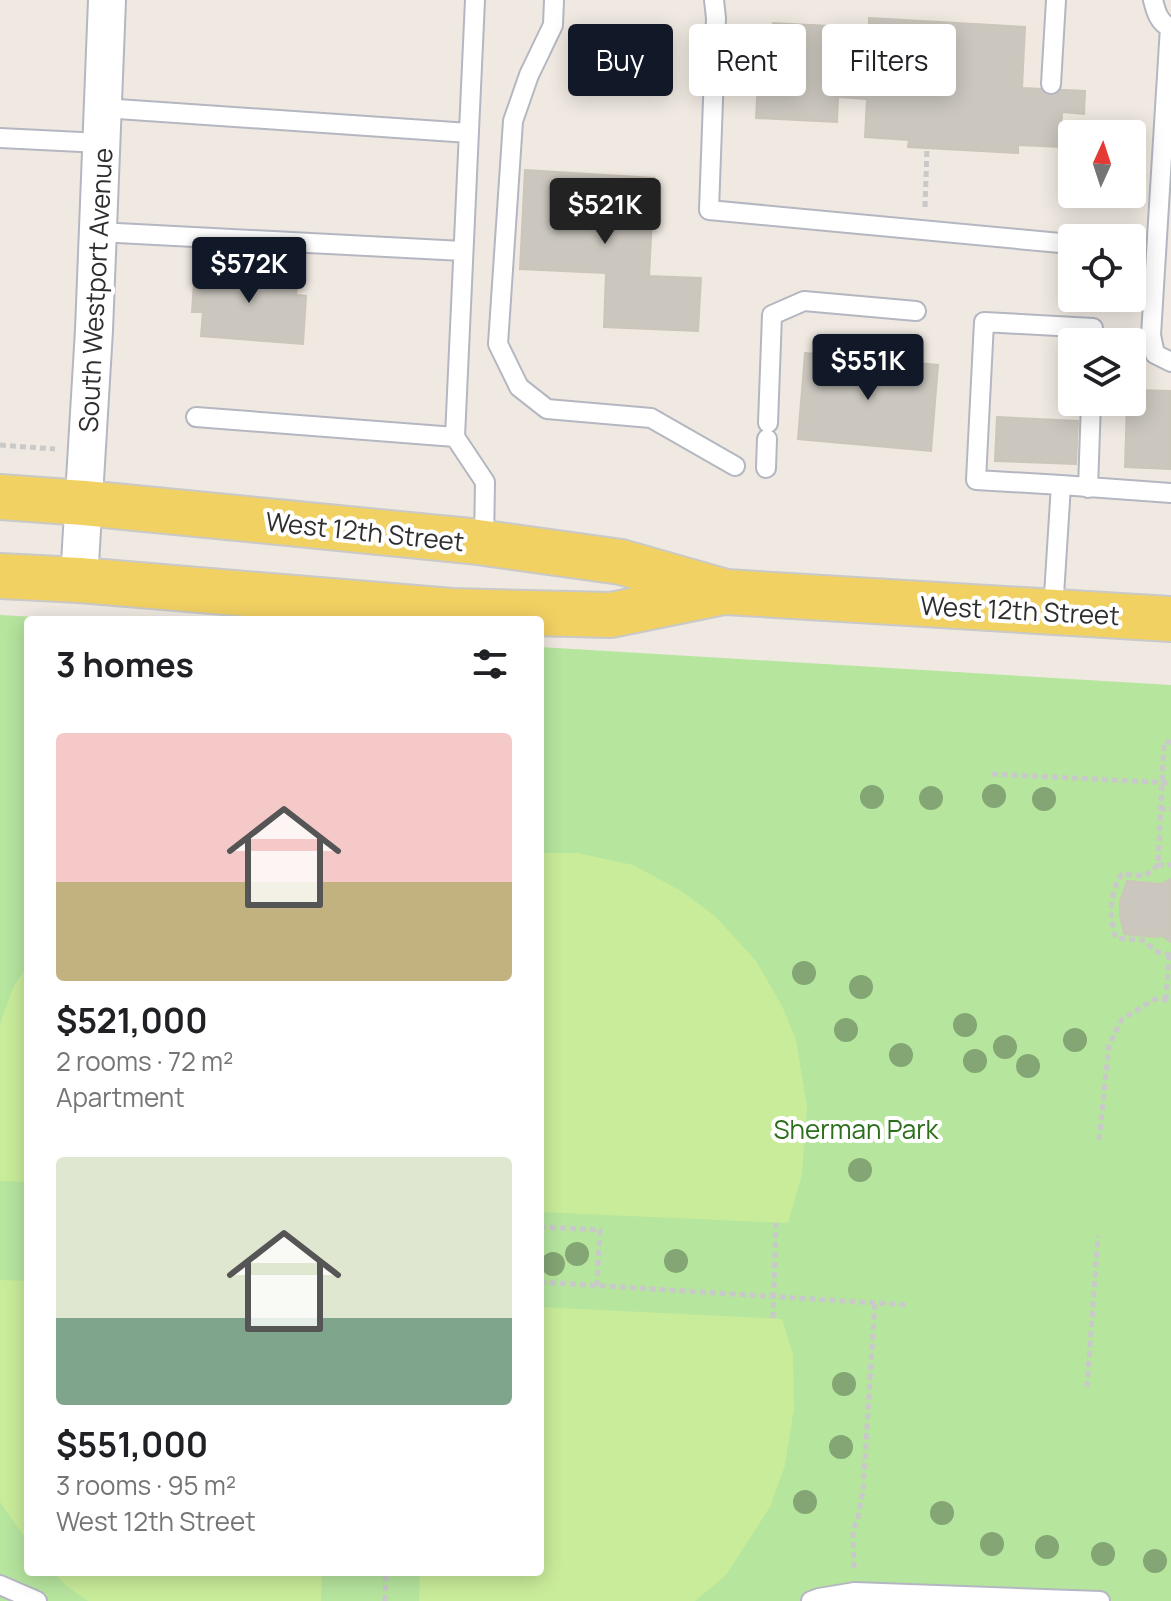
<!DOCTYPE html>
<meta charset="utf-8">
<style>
body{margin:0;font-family:Manrope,sans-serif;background:#f6f6f6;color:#202124;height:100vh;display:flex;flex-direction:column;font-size:30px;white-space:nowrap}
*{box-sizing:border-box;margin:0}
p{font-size:26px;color:#757577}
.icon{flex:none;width:44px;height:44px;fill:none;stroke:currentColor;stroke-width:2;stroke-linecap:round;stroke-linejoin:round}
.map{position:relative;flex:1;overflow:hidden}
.drawer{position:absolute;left:24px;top:616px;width:520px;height:960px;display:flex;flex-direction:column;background:#fff;border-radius:8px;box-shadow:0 4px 20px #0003}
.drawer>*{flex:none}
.guide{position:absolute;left:568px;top:24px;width:482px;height:72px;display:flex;gap:16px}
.needle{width:52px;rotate:3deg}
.buttons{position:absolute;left:1058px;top:120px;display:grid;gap:16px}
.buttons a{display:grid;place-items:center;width:88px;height:88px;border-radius:8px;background:#fff;box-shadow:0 4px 20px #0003;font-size:40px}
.price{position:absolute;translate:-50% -68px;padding:0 18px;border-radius:8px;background:#111827;color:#fff;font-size:26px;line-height:52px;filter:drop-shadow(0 2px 4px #0008)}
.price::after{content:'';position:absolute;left:50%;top:48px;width:24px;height:18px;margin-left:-12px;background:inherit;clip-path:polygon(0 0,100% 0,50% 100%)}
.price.active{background:#222;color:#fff}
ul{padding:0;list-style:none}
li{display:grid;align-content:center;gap:16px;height:424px;padding:0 32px}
li span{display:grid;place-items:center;height:248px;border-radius:8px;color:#555}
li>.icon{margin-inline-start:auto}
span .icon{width:144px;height:144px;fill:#fffc;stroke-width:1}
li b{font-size:34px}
h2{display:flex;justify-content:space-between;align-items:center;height:96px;padding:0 32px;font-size:34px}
.pill{padding:0 28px;border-radius:8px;background:#fff;box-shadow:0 4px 20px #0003;font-size:28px;line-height:72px}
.pill.active{background:#111827;color:#fff}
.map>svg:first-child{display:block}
.green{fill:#b6e59e}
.pitch{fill:#c9ec9a}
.building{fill:#cbc7bf;stroke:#cbc5ba;stroke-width:2}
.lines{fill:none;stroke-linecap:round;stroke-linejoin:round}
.lane-casing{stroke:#b4b7c1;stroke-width:22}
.street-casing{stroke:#b4b7c1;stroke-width:40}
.primary-casing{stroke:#c9c9c9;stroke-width:48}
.path{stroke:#c9c9c9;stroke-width:5;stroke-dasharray:6 4;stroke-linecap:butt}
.lane{stroke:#fff;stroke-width:18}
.street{stroke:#fff;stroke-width:36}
.primary{stroke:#f2d163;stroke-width:44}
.tree{fill:#84a574}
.labels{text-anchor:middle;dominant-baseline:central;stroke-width:8;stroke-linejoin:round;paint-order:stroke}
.street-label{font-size:26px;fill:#2e2e2e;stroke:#fff}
.park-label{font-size:26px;fill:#2c6e1b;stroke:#fff}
</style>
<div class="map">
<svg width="1171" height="1601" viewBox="0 0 1171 1601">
<rect width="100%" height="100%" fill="#efe9e1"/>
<path class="green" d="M0 615 89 620H28V1572H540V647L1171 685V1601H0Z"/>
<path class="pitch" d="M540 853H577L633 865 681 891 715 916 756 961 782 1006 796 1040 807 1106 802 1174 788 1223 540 1212Z
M28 965V1182L0 1181V1024L13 988Z
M0 1280 28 1281V1542L0 1502Z
M540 1307 782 1319 793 1355 794 1408 785 1465 770 1507 726 1575 695 1601H419L420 1572H540Z
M54 1572H322L321 1601H88L65 1585Z"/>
<path class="building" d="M869 18 1025 27 1022 88 1085 91 1084 114 1062 112 1061 147 1018 145V153L908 147 909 140 865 137 867 99 838 97 837 122 756 118 760 44 772 45 773 23 869 28Z
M525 170 654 178 649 276 701 278 698 331 604 327 606 273 520 269Z
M195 267 298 275 296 295 306 296 303 344 201 336 203 312H192Z
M805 353 938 365 931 451 798 439Z
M1132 390 1171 391V469L1125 467 1127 402H1132Z
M997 417 1078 421 1076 464 995 461Z
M1171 879V942L1161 935 1157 937 1124 934 1120 915V902L1127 881 1162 884Z"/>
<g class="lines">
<defs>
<path id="lane" d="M475 0 455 437 485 482 484 543
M554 0 553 25 529 75 513 121 498 344 519 387 547 409 651 418 735 466
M714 0 716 18 709 210 1060 243
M1153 0C1156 12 1159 23 1171 28
M1170 27 1151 335 1155 354 1171 362
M1051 84 1056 0
M103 108 469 133
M0 138 101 143
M98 232 463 251
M196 417 455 437
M768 423 772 315 804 301 916 311
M766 468 767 439
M1061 485 976 480 984 322 1093 328V342
M1088 488 1091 402
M1053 611 1061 485 1171 493
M0 1585 37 1601
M811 1601 819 1598 855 1592 1100 1601"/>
<path id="street" d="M79 580 94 330 107 0"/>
<path id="primary" d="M0 497 84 503 470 541 621 562 726 592 1171 619
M0 576 79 580 452 611 611 615 719 593"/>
</defs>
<use href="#lane" class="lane-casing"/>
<use href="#street" class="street-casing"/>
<use href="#primary" class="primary-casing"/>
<path class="path" d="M925 207 927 148
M0 445 55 449
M1171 742H1164L1158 865H1171
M992 774 1171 783
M1160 809H1171
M1158 865 1145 876 1122 874C1109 891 1109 919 1116 938L1142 940 1158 952 1171 955
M1166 1000 1169 955
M1099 1140 1109 1045 1122 1019 1155 999 1171 1000
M540 1227 600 1230 597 1286
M540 1282 909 1305
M773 1318 776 1223
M1087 1387 1098 1236
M854 1568 853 1531 858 1517 863 1490 875 1302
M385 1601 386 1572"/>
<use href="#lane" class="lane"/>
<use href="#street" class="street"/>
<use href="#primary" class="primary"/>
</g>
<g class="tree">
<circle cx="994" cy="796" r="12"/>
<circle cx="872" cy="797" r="12"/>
<circle cx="931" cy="798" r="12"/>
<circle cx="1044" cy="799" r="12"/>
<circle cx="804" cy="973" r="12"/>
<circle cx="861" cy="987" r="12"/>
<circle cx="965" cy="1025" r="12"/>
<circle cx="846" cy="1030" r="12"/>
<circle cx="1075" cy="1040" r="12"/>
<circle cx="1005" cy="1047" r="12"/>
<circle cx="901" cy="1055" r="12"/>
<circle cx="975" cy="1061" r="12"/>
<circle cx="1028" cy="1066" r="12"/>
<circle cx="860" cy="1170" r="12"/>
<circle cx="577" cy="1254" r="12"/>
<circle cx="676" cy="1261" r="12"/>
<circle cx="553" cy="1264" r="12"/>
<circle cx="844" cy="1384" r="12"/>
<circle cx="841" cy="1447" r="12"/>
<circle cx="805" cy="1502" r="12"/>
<circle cx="942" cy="1513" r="12"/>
<circle cx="992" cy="1544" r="12"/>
<circle cx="1047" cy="1547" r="12"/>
<circle cx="1103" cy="1554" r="12"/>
<circle cx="1155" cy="1561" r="12"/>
</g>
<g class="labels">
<g class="street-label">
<text transform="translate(95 290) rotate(-87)">South Westport Avenue</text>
<text transform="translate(365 531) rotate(6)">West 12th Street</text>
<text transform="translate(1020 610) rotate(3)">West 12th Street</text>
</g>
<g class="park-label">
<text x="856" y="1129">Sherman Park</text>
</g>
</g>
</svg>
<div class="buttons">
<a><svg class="needle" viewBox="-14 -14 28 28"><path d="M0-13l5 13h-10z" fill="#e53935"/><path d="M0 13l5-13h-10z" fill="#757577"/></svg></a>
<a><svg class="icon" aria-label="locate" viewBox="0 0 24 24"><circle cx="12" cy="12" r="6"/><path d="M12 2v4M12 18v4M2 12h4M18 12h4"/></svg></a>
<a><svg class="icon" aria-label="layers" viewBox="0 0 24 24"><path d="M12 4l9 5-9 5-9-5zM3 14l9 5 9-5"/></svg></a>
</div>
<b class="price active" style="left:605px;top:246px">$521K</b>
<b class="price" style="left:249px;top:305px">$572K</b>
<b class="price" style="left:868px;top:402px">$551K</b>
<div class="guide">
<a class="pill active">Buy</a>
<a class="pill">Rent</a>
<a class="pill">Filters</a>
</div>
<section class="drawer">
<h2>3 homes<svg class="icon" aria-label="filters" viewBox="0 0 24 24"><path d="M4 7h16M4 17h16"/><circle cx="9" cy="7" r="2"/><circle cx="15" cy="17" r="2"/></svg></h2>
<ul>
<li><span style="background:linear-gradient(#f6c9c9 60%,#c2b280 0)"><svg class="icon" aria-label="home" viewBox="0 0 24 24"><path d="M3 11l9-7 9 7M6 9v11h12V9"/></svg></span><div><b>$521,000</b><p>2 rooms · 72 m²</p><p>Apartment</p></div></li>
<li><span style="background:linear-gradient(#dfe7d0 65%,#7fa58c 0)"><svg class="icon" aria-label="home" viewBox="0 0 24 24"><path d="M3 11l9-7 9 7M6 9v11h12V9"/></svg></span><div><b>$551,000</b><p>3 rooms · 95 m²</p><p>West 12th Street</p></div></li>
</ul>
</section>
</div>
